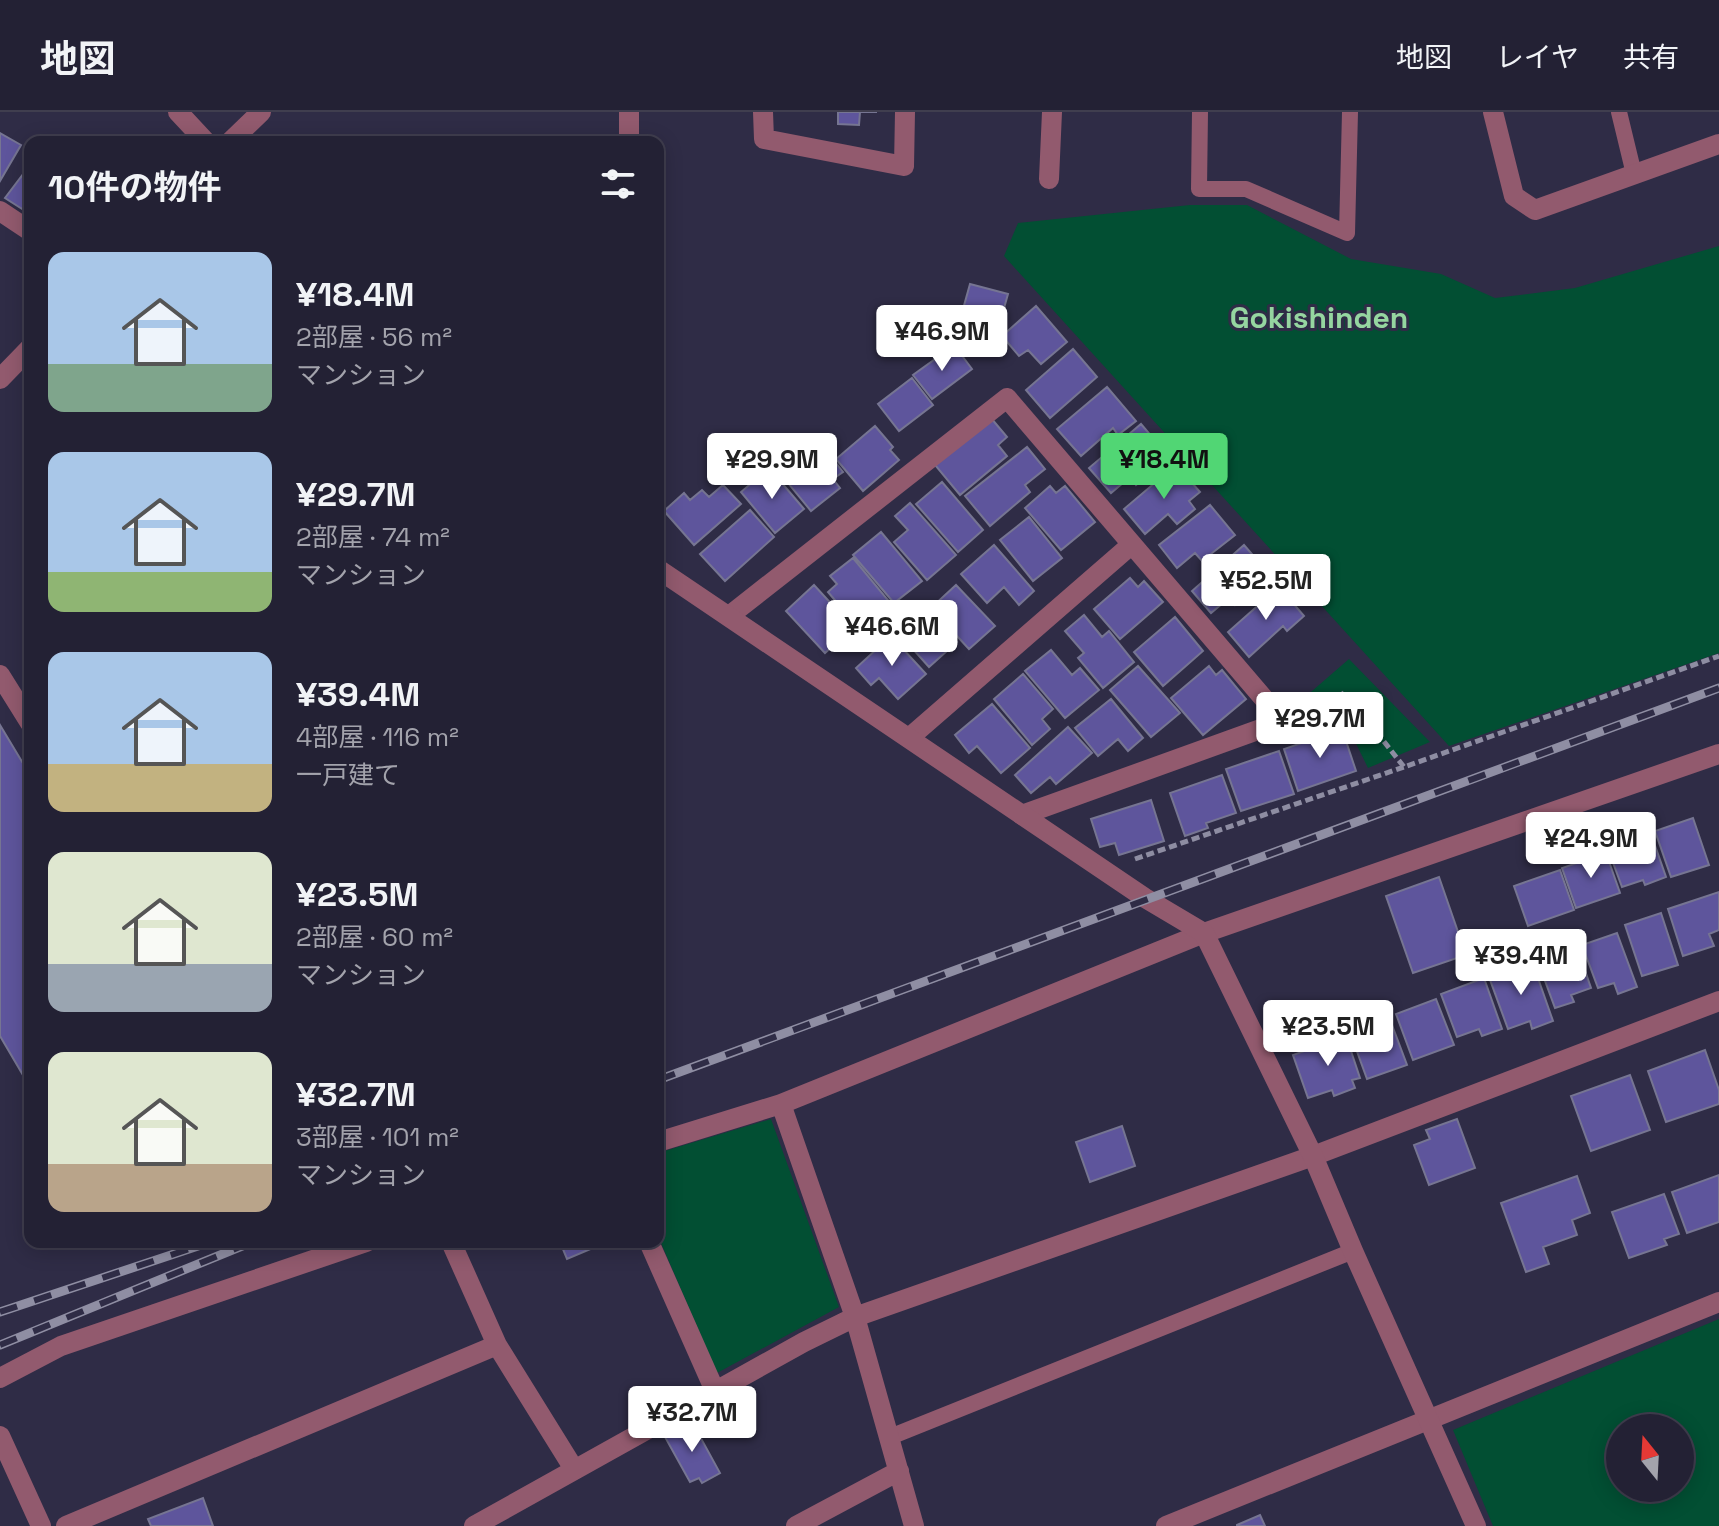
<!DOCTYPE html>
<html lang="ja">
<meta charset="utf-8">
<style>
body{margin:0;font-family:"Space Grotesk","Noto Sans JP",sans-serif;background:#2b293c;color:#f1f3f6;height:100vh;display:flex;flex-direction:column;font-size:30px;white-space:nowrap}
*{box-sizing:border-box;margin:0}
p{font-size:26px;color:#a3a3ac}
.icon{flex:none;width:44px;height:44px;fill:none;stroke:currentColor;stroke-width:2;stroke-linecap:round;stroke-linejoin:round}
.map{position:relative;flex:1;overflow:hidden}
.side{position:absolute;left:24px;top:24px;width:640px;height:1112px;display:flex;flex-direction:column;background:#232134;border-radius:16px;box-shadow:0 4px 20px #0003,0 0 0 2px #403e4f}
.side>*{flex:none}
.needle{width:52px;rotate:342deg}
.controls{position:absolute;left:1606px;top:1302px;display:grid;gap:16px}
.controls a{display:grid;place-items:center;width:88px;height:88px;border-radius:50%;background:#232134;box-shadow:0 4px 20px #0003,0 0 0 2px #403e4f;font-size:40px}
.price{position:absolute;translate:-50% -68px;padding:0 18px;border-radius:8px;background:#fff;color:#222;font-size:26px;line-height:52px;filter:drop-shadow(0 2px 4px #0008)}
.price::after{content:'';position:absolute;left:50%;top:48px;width:24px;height:18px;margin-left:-12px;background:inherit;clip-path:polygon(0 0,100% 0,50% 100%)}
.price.on{background:#51d674;color:#111}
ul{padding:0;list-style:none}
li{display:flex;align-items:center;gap:24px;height:200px;padding:0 24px}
li span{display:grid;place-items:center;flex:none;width:224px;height:160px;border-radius:16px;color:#555}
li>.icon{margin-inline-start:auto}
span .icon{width:96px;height:96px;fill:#fffc;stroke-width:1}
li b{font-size:34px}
h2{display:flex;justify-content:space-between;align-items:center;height:96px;padding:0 24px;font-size:34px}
header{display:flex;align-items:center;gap:48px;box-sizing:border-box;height:112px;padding:0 40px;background:#232134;border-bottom:2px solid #403e4f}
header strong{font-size:38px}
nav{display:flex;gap:44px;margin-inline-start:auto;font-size:28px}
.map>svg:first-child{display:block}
.green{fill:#024f33;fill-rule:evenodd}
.building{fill:#5e559c;stroke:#767592;stroke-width:2}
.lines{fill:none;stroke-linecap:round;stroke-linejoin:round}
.path{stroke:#8e8da2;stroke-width:5;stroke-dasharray:8 4;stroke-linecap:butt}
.service{stroke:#925a6e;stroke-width:16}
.minor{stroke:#925a6e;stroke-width:20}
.tertiary{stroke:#925a6e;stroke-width:20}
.rail-casing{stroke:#8f8ea3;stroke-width:9}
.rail{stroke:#2f2c46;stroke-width:6;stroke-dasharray:18;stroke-linecap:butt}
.labels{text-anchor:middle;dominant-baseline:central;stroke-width:6;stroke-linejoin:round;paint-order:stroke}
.quarter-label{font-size:30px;font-weight:bold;fill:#95d6a0;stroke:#2f2c46}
</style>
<header>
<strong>地図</strong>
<nav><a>地図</a><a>レイヤ</a><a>共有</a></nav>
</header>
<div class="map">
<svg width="1719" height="1414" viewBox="0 0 1719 1414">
<rect width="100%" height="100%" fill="#2f2c46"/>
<path class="green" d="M1190 93H1247L1351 147 1441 162 1495 186 1575 176 1719 134V541L1449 634 1004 144 1018 111Z
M1349 547 1430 630 1368 656 1344 607 1321 614 1297 592Z
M771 1007 839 1195 717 1261 658 1124V1041Z
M1719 1207V1414H1493L1453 1318ZM1680 1316V1376H1620V1316Z"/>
<path class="building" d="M838 0H877H860L859 13 838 12Z
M0 21 21 33 0 69Z
M30 53V102L5 86Z
M970 172 1008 182 993 235 965 228 970 210 960 208Z
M1036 194 1067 230 1041 252 1028 238 1019 244 1002 224Z
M957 237 972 257 932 287 913 263 945 240 948 244Z
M1073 237 1097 265 1050 306 1026 278Z
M912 266 933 293 899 319 878 292Z
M1107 275 1136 309 1118 323 1113 316 1081 344 1057 317Z
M991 306 1007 325 998 333 1007 344 960 383 935 353Z
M1141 312 1169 345 1136 373 1130 365 1111 381 1089 356Z
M875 314 893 335 890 338 899 348 863 379 836 347Z
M1027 335 1045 357 1025 373 1030 380 990 414 965 384Z
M815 339 827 340 843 360 833 367 840 376 811 399 783 365Z
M1176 353 1200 380 1189 389 1195 397 1177 412 1168 402 1145 422 1124 397Z
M769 356 804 397 775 421 741 380Z
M942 370 983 418 958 440 916 392Z
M723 373 741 392 694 433 664 399 684 381 690 388 702 378 709 385Z
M1050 374 1056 381 1065 374 1095 410 1061 438 1025 396Z
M910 391 956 443 927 468 894 430 908 418 895 404Z
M1210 393 1235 423 1202 449 1195 441 1177 456 1159 433Z
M750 398 774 425 725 469 700 442Z
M1029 405 1062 446 1033 469 1000 428Z
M881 420 922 469 894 491 853 443Z
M994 433 1034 479 1019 493 1004 475 987 491 961 462Z
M1244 433 1270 463 1235 493 1229 486 1211 501 1192 479Z
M853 446 892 493 861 519 828 480 837 472 830 464Z
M1130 466 1138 475 1144 469 1163 490 1120 527 1094 497Z
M814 473 847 509 838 517 844 524 825 541 786 499Z
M956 473 995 514 969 537 931 496Z
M1279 475 1304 504 1287 519 1283 514 1249 545 1228 520Z
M923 492 957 530 929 555 895 517Z
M1084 503 1102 525 1109 519 1134 550 1103 576 1078 546 1084 541 1065 519Z
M1175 505 1203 539 1163 574 1134 540Z
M891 524 926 562 898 587 879 566 871 573 856 556Z
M1051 538 1072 563 1080 556 1099 578 1065 606 1025 559Z
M1138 554 1180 601 1151 625 1110 578Z
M1209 554 1216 563 1222 558 1246 587 1203 623 1171 586Z
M1023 562 1053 597 1042 607 1050 617 1032 633 994 587Z
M1111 587 1143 626 1128 639 1118 627 1098 644 1075 616Z
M992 592 1030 636 1001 661 977 634 969 641 955 623Z
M0 613 30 663V975L0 924Z
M1068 615 1092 641 1056 672 1050 665 1031 681 1015 663Z
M1342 617 1356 659 1298 679 1284 637Z
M1279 639 1294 682 1241 699 1226 657Z
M1222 663 1236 701 1206 711 1208 716 1185 724 1170 681Z
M1151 688 1164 729 1119 743 1115 731 1100 735 1091 707Z
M1693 706 1709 753 1671 765 1655 719Z
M1651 722 1666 765 1645 773 1643 768 1622 775 1608 737Z
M1606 741 1620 781 1576 796 1562 756Z
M1560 758 1574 798 1528 814 1514 774Z
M1439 765 1466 843 1413 861 1386 784Z
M1719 780V818L1709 822 1714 834 1683 844 1668 797Z
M1661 801 1678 853 1642 864 1625 813Z
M1617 821 1637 875 1618 882 1614 871 1598 876 1582 833Z
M1576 833 1591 876 1571 883 1574 890 1555 896 1537 847Z
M1532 849 1553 909 1532 917 1530 909 1508 917 1489 865Z
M1484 866 1502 917 1482 924 1479 917 1457 925 1441 882Z
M1436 887 1454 933 1413 948 1396 902Z
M1389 905 1407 953 1367 967 1350 920Z
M1346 924 1360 966 1352 968 1355 976 1334 984 1332 978 1308 986 1293 943Z
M1705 938 1719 978V992L1666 1010 1648 959Z
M1630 963 1650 1018 1591 1039 1571 984Z
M1457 1007 1475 1056 1429 1073 1414 1033 1430 1027 1426 1018Z
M1122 1014 1135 1054 1090 1070 1076 1030Z
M1719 1063V1110L1687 1121 1672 1080Z
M1577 1064 1590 1101 1572 1108 1577 1123 1543 1135 1549 1152 1526 1160 1501 1091Z
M1664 1082 1679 1122 1664 1127 1667 1133 1629 1146 1612 1100Z
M560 1130H607L567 1147Z
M692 1310 720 1361 702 1371 699 1366 690 1370 665 1325Z
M203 1386 213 1414H151L148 1407Z
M1260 1403 1265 1414H1237V1413Z"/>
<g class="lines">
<path class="path" d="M1307 603 1322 598 1345 580 1404 655 1719 544
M1135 747 1404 655"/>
<path class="service" d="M1200 0 1199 77H1246L1347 121 1350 0
M1619 0 1634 62
M890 1325 1353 1139"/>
<path class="minor" d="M629 0V30
M763 0 764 27 904 54 905 0
M1493 0 1514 84 1535 98 1719 32
M230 30 261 0
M1049 67 1052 0
M0 99 30 119
M729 504 1007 286 1283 609 1022 703
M0 563 30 611
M909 626 1131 433
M781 992 855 1205 914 1414
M658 1030 781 992 1204 821 1719 642
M451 1130 497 1233 574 1357
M649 1130 715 1279
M0 1266 61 1234 366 1130
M0 1324 41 1414
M66 1414 497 1233
M474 1414 804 1230 855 1205 1313 1044 1719 889
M796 1414 899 1359
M1166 1414 1719 1190"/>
<path class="tertiary" d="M178 0 206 30
M0 267 30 236
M658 457 1145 786 1204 821 1313 1044 1353 1139 1476 1414"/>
<defs>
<path id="rail" d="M658 968 1719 576
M0 1200 210 1130
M0 1233 252 1130"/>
</defs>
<use href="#rail" class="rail-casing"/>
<use href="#rail" class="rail"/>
</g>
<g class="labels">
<g class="quarter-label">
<text x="1319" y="205">Gokishinden</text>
</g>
</g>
</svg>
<div class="controls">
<a><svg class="needle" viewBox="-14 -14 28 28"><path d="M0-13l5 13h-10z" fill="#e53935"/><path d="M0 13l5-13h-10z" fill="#a3a3ac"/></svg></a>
</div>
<b class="price" style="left:942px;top:261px">¥46.9M</b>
<b class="price" style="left:772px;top:389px">¥29.9M</b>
<b class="price on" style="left:1164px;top:389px">¥18.4M</b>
<b class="price" style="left:1266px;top:510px">¥52.5M</b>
<b class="price" style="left:892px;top:556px">¥46.6M</b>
<b class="price" style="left:1320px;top:648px">¥29.7M</b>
<b class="price" style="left:1591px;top:768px">¥24.9M</b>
<b class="price" style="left:1521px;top:885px">¥39.4M</b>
<b class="price" style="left:1328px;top:956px">¥23.5M</b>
<b class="price" style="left:692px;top:1342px">¥32.7M</b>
<section class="side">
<h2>10件の物件<svg class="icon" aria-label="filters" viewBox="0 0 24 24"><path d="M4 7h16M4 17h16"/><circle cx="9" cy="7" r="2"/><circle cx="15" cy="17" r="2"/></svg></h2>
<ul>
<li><span style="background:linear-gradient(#a9c7e8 70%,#7fa58c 0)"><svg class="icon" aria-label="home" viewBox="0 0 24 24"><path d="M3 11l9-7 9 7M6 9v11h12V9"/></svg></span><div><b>¥18.4M</b><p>2部屋 · 56 m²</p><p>マンション</p></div></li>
<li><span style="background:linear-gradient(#a9c7e8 75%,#8fb573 0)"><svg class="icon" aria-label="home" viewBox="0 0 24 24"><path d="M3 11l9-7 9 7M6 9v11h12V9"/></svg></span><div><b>¥29.7M</b><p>2部屋 · 74 m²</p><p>マンション</p></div></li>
<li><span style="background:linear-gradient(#a9c7e8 70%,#c2b280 0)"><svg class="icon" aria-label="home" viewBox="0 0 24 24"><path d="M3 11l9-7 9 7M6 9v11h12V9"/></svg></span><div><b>¥39.4M</b><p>4部屋 · 116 m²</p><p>一戸建て</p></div></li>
<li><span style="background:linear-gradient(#dfe7d0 70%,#9aa5b1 0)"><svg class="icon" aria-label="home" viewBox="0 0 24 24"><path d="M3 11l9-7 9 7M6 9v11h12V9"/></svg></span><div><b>¥23.5M</b><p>2部屋 · 60 m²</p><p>マンション</p></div></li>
<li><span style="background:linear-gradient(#dfe7d0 70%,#b9a48a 0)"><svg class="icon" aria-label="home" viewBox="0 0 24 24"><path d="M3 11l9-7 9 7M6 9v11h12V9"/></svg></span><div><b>¥32.7M</b><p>3部屋 · 101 m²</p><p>マンション</p></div></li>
</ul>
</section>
</div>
